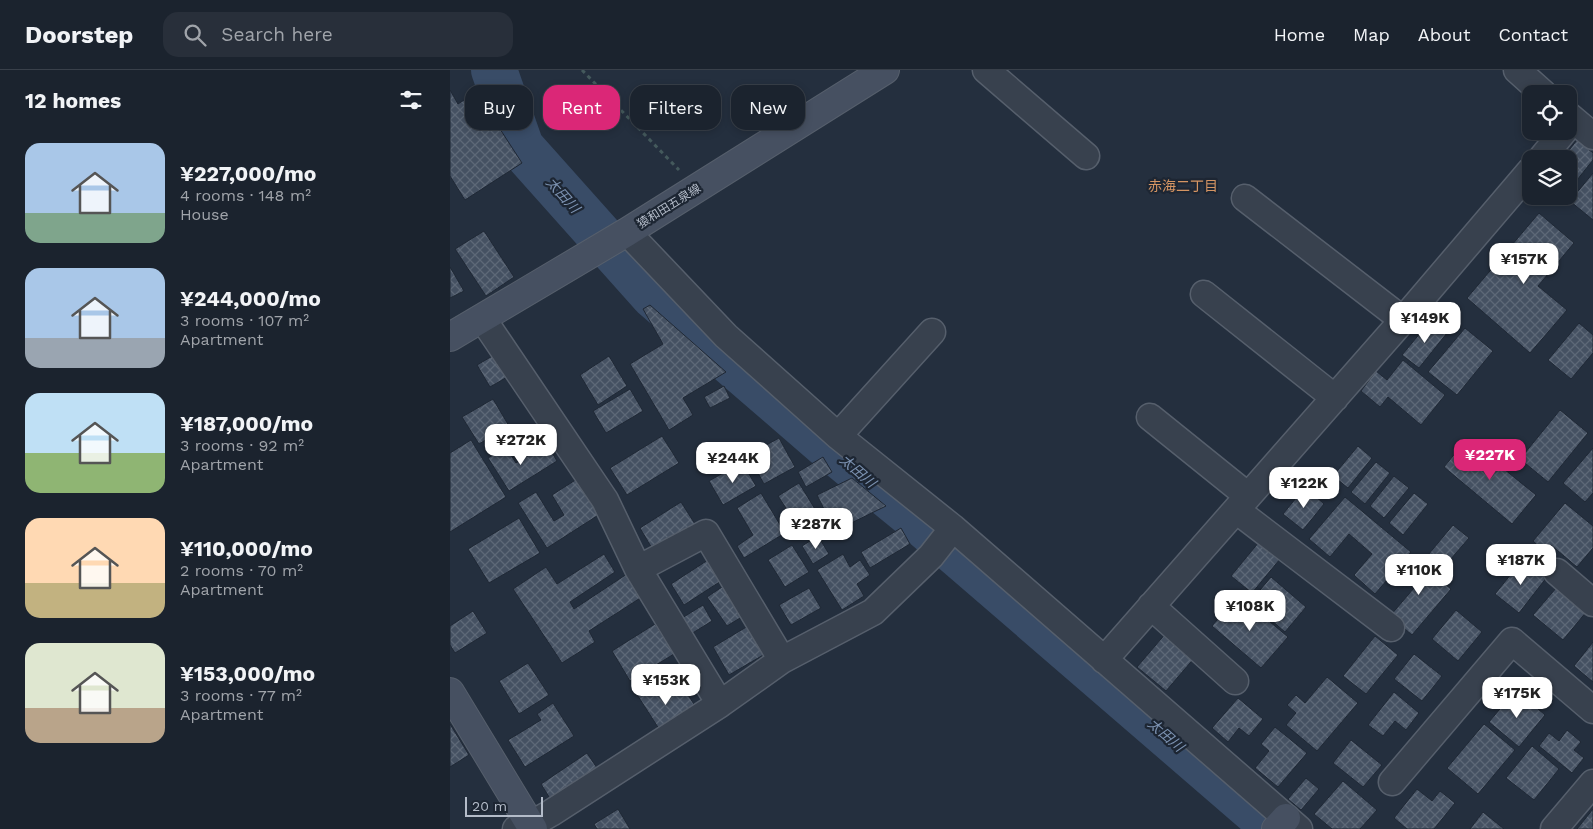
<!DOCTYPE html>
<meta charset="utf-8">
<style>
body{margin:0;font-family:"Work Sans","Noto Sans JP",sans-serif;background:#282f3a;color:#f1f3f6;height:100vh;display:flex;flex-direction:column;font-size:19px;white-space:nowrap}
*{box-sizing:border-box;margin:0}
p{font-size:16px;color:#a0a4aa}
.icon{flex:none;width:28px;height:28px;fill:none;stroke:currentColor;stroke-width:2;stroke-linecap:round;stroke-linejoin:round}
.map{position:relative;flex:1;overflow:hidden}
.side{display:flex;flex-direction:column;background:#1b232e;width:450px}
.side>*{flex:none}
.guide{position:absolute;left:15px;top:15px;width:475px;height:45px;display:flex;gap:10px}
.fabs{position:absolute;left:1072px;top:15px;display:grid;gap:10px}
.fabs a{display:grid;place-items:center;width:55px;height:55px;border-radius:10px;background:#1b232e;box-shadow:0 2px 8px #0003,0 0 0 1px #39404a;font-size:25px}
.scale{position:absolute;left:15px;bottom:12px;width:78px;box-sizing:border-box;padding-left:5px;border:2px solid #b4bcc9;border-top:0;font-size:14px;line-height:18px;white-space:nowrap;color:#b4bcc9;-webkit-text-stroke:4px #1d2633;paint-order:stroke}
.price{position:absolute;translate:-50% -42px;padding:0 11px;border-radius:10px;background:#fff;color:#222;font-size:16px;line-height:32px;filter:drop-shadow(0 1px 2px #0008)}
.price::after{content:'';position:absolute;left:50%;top:30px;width:15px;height:11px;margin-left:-8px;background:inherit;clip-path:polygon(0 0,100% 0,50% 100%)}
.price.current{background:#db2777;color:#fff}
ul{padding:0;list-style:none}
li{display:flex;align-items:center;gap:15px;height:125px;padding:0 25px}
li span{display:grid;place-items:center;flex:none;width:140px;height:100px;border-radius:15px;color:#555}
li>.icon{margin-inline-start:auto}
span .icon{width:60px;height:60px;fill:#fffc;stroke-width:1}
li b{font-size:21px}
h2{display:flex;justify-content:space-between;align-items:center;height:60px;padding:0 25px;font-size:21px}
.tag{padding:0 18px;border-radius:15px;background:#1b232e;box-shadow:0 2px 8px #0003,0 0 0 1px #39404a;font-size:18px;line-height:45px}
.tag.current{background:#db2777;color:#fff}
header{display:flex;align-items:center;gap:30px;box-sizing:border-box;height:70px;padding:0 25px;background:#1b232e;border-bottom:1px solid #39404a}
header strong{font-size:24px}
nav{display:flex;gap:28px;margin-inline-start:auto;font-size:18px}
.search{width:350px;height:45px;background:#282f3a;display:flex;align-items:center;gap:12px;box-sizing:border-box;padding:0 18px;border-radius:15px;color:#a0a4aa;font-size:19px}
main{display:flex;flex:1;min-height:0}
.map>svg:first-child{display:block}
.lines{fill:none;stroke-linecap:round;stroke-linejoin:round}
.river{stroke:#394c67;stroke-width:46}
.building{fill:url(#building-cross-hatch);stroke:#1f2835}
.street-casing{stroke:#565f6c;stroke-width:29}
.secondary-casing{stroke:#565f6c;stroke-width:30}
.path{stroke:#44595c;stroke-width:3;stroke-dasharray:4 4;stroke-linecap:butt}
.street{stroke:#38414e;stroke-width:26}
.secondary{stroke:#465061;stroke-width:28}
.labels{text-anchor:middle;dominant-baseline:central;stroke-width:4.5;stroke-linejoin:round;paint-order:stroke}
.street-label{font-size:12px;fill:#b4bcc9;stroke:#1d2633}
.neighbourhood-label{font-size:14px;fill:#d59563;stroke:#1d2633}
.water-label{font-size:14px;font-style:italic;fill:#7c92b1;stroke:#1d2633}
</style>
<header>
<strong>Doorstep</strong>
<div class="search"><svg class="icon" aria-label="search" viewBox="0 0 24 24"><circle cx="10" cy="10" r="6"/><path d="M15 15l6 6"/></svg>Search here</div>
<nav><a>Home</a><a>Map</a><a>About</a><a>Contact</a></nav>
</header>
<main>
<section class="side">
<h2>12 homes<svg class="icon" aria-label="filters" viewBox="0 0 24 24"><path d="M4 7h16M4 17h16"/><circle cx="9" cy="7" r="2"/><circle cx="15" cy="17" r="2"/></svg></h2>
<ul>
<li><span style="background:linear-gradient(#a9c7e8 70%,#7fa58c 0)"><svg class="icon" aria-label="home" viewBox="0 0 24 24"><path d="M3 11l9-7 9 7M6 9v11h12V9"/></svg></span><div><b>¥227,000/mo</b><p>4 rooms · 148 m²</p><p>House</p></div></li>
<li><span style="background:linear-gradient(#a9c7e8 70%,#9aa5b1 0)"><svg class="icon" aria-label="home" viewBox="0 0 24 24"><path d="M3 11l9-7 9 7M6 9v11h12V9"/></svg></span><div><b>¥244,000/mo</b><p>3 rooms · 107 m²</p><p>Apartment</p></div></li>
<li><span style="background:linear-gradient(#bfe0f5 60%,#8fb573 0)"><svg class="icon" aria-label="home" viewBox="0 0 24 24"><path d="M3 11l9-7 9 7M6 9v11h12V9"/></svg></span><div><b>¥187,000/mo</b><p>3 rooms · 92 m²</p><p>Apartment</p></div></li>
<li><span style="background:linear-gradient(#ffd9b3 65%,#c2b280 0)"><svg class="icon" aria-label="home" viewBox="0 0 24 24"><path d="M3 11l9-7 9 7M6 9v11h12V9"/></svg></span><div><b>¥110,000/mo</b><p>2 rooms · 70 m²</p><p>Apartment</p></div></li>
<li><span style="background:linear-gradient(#dfe7d0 65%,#b9a48a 0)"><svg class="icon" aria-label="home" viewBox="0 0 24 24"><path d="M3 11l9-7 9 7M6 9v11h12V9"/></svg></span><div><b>¥153,000/mo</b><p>3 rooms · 77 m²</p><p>Apartment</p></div></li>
</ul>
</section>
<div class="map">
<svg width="1143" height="759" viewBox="0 0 1143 759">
<defs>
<pattern id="building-cross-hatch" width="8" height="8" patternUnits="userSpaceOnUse" patternTransform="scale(1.25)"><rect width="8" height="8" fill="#455162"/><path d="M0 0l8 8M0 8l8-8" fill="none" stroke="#5d6877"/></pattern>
</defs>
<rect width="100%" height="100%" fill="#242f3e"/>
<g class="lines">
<path class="river" d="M44 0 71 77 203 225 379 377 467 449 826 759"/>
</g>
<path class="building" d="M0 20 8 34 26 22 72 93 15 130 0 106Z
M1127 70 1143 83V90L1119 120V89H1112Z
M1143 103V150L1120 131Z
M1089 143 1124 173 1088 216 1117 240 1080 283 1017 228Z
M34 161 64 207 36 226 5 179Z
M0 197 14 221 0 228Z
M200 235 276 302 233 328 243 345 219 360 180 294 213 274 193 239Z
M981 250 997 263 969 298 952 285Z
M1129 253 1143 265V283L1121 309 1098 290Z
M1015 258 1043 281 1007 325 978 302Z
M51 281 64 303 40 317 27 295Z
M159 286 177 316 148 335 130 305Z
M953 290 995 325 971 355 938 327 930 337 911 321 926 301 937 310Z
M274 316 280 328 260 338 254 327Z
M180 319 193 341 156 363 143 341Z
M43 329 59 356 29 374 12 347Z
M1110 340 1138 363 1098 412 1070 389Z
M212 366 229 393 177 425 160 398Z
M329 368 345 397 314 414 298 385Z
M1017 369 1086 425 1062 454 994 397Z
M21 370 56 427 0 462V383Z
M97 374 107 391 59 421 38 388 56 377 66 393Z
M908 376 922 388 898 418 883 406Z
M1143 378V423L1135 432 1113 413Z
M373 387 382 402 356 417 348 402Z
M292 392 306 416 273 435 259 411Z
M926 392 940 403 915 434 901 422Z
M944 406 959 418 934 448 920 436Z
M402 408 436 436 385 461 367 425Z
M127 409 150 444 97 478 68 433 86 422 104 451 114 445 102 425Z
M349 413 373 452 353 464 328 426Z
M855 417 874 434 853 460 833 444Z
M311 423 335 463 294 488 287 476 303 465 287 438Z
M964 423 978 434 953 465 939 453Z
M895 427 961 482 925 524 904 505 922 484 899 464 880 487 859 469Z
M231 432 245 454 203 480 190 458Z
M1115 433 1143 456V478L1127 497 1101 475 1095 482 1083 471Z
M69 448 90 483 39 513 18 479Z
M1003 455 1019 468 993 498 978 485Z
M451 458 460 474 420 498 411 482Z
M368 466 379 484 363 494 352 476Z
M809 472 830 489 802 523 781 506Z
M342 475 359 502 335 517 318 490Z
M154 484 165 502 120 532 124 539 180 502 195 525 139 561 145 572 112 593 63 519 96 497 107 514Z
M393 484 400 497 410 490 420 505 407 514 414 526 392 540 367 500Z
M963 487 1001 519 962 565 940 546 964 518 948 505Z
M1074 488 1097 507 1069 543 1045 524Z
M258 490 271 511 234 535 221 514Z
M821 507 856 537 835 562 800 532Z
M275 515 295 545 277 556 257 527Z
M1107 517 1137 541 1113 570 1083 545Z
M359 518 371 538 341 555 329 535Z
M788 525 838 567 811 598 762 556Z
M253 535 262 551 241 564 232 548Z
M1006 540 1032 562 1008 591 982 569Z
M23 541 37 563 5 583 0 575V556Z
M205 554 224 584 180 611 162 581Z
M298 556 315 584 279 605 263 577Z
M717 562 746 586 716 621 687 597Z
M925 566 948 585 916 624 893 606Z
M1143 572V612L1124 596Z
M964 584 992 606 972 631 944 609Z
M78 593 99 625 69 644 49 611Z
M877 607 908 633 867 681 836 655 846 643 837 635 846 625 855 633Z
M205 612 215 628 233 617 247 639 211 662 186 623Z
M1066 620 1095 645 1069 677 1039 652Z
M944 622 969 643 956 660 945 651 933 666 918 655Z
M788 628 813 649 799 666 789 658 778 672 762 658Z
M103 633 124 666 75 697 58 670 91 650 87 644Z
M0 654 19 685 0 697Z
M1034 654 1065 680 1028 724 997 698Z
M825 657 857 683 828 717 805 698 819 681 811 674Z
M1117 660 1131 672 1124 680 1134 688 1122 703 1089 676 1099 663 1109 671Z
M901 670 932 695 913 717 883 693Z
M1082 676 1109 699 1084 730 1056 708Z
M137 683 151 704 104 735 91 714Z
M856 708 869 719 851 740 838 729Z
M893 711 927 740 910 759H882L864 744Z
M967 719 982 731 990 721 1005 733 984 759H957L944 748Z
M168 739 180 759H147L144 754Z
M1143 739V759H1127Z
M1033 742 1054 759H1020Z"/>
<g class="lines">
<defs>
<path id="street" d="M536 0 636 86
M1067 0 1094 24
M1119 46 1143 66
M1091 89 1114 61
M795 128 953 250
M177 162 276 266 388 366 503 458 849 759
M754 224 885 328
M32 248 155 430 188 499 270 634
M700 347 798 426
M388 366 482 262
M786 440 941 558
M188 499 256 463 332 590
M1107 502 1143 533
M701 536 785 611
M654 590 953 250 1081 100
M942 712 1062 571 1143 640
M66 759 80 755 101 743 270 634 332 590 423 542 481 486 503 458
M1104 759 1143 713"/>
<path id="secondary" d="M0 267 177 162 435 0
M0 622 83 759
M826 759 836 748"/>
</defs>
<use href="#street" class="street-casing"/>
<use href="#secondary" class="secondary-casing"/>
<path class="path" d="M132 0 229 100"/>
<use href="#street" class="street"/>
<use href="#secondary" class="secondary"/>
</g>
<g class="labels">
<g class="street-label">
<text transform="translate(219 136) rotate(-32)">猿和田五泉線</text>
</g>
<g class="neighbourhood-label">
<text x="733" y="116">赤海二丁目</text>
</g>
<g class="water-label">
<text transform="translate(113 125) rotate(48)">太田川</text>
<text transform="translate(408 401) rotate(41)">太田川</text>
<text transform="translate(716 665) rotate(41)">太田川</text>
</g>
</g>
</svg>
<div class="fabs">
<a><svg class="icon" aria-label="locate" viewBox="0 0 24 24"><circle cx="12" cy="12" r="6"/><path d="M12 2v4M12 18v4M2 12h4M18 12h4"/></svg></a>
<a><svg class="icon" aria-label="layers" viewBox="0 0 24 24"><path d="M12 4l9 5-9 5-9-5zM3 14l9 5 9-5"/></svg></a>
</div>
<div class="scale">20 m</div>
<b class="price" style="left:1074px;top:215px">¥157K</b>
<b class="price" style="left:975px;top:274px">¥149K</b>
<b class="price" style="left:71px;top:396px">¥272K</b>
<b class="price current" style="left:1040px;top:411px">¥227K</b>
<b class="price" style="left:283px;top:414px">¥244K</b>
<b class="price" style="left:854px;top:439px">¥122K</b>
<b class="price" style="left:366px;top:480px">¥287K</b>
<b class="price" style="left:1071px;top:516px">¥187K</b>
<b class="price" style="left:969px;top:526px">¥110K</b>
<b class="price" style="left:800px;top:562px">¥108K</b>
<b class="price" style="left:216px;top:636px">¥153K</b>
<b class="price" style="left:1067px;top:649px">¥175K</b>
<div class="guide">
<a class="tag">Buy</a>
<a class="tag current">Rent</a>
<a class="tag">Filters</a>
<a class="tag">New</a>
</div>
</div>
</main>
